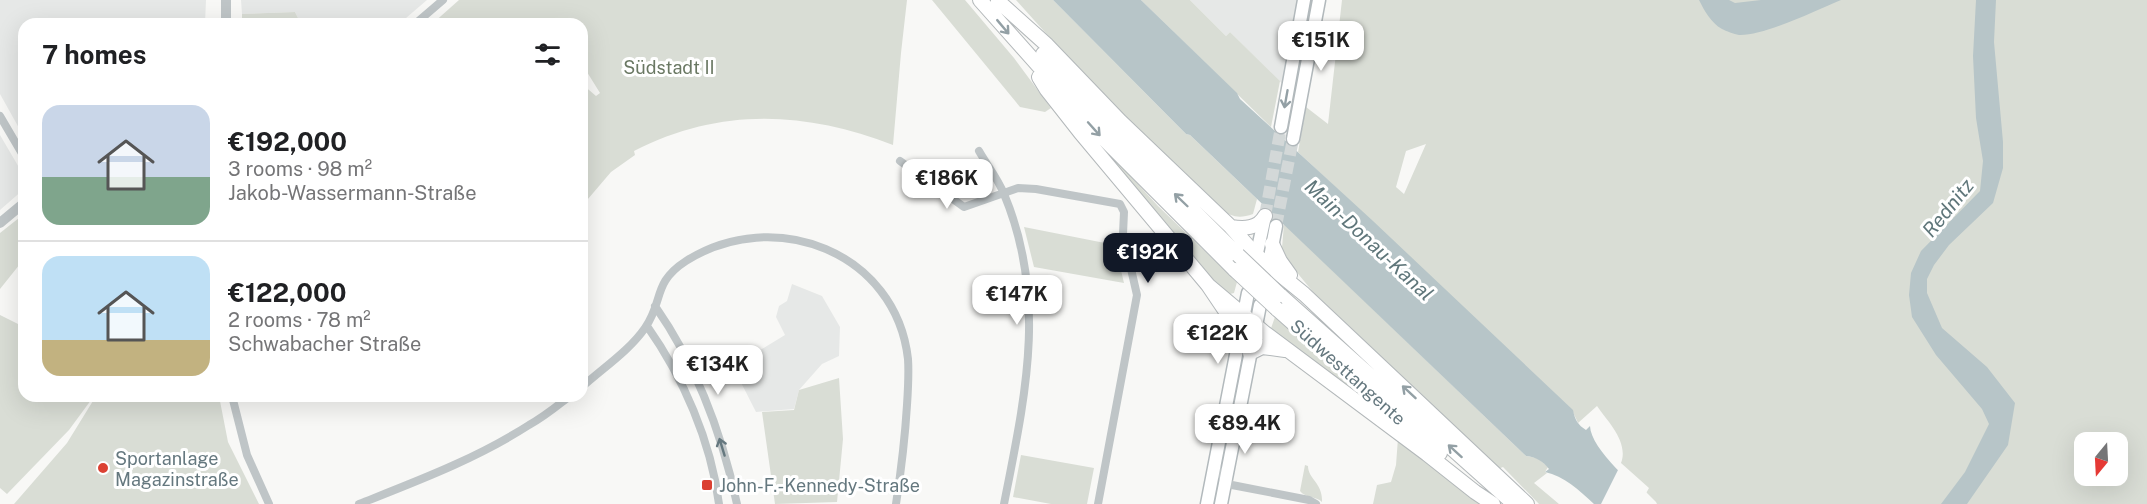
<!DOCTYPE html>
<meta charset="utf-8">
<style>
body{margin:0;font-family:"Public Sans",sans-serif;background:#f2f2f2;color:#202124;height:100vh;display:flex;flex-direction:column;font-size:22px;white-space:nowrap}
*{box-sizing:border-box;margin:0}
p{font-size:20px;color:#757577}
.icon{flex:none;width:33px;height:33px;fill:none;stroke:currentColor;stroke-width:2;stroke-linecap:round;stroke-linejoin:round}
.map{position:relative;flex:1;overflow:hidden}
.drawer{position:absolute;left:18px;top:18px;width:570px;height:384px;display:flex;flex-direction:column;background:#fff;border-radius:18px;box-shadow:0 6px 24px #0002}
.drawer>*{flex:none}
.needle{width:39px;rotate:198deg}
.fabs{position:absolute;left:2074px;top:432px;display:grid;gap:12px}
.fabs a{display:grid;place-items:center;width:54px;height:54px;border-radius:12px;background:#fff;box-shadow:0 6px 24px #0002;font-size:30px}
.price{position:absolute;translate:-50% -51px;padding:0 14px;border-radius:12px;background:#fff;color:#222;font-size:20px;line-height:39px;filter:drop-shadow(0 2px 3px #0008)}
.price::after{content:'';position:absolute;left:50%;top:36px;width:18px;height:14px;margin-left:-9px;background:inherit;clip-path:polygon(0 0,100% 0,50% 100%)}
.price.active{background:#111827;color:#fff}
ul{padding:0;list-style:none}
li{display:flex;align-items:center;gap:18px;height:150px;padding:0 24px}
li+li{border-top:2px solid #e0e0e0}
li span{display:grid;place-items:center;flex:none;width:168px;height:120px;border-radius:18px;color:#555}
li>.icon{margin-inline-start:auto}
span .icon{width:72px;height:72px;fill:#fffc;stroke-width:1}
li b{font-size:26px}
h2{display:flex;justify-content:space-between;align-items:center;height:72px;padding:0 24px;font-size:26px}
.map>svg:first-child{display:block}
.built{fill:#e6e8e7}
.green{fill:#d9ddd5;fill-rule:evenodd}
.water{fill:#b7c5c8}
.pier{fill:#f8f8f6}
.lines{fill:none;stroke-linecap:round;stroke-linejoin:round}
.secondary-tunnel{stroke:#d3d8d8;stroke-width:12;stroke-dasharray:12 6;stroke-linecap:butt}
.secondary-casing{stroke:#b2b9bc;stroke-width:15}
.trunk-casing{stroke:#b3b8ba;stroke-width:16}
.minor{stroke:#bfc5c7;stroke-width:8}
.tertiary{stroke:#bfc5c7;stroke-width:10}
.secondary{stroke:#fff;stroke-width:12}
.trunk{stroke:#fff;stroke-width:14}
.trunk-bridge-casing{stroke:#b3b8ba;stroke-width:16;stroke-linecap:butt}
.trunk-bridge{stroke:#fff;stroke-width:14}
.oneway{stroke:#93a0a5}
.oneway2{stroke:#65787f}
.poi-dot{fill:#db4133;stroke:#fff;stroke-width:2}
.labels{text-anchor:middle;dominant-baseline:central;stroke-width:6;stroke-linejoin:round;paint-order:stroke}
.park-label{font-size:18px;fill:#6a7863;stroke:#fff}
.street-label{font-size:18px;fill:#65787f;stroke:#fff}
.poi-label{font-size:18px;fill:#65787f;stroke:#fff;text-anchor:start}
.water-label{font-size:20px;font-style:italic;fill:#5f767a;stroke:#fff}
</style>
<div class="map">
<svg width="2147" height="504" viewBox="0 0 2147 504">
<rect width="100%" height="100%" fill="#f8f8f6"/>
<path class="built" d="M0 0H206L205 24H24V137L0 94Z
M241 0H427L399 24H301L295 12 242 14Z
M1190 0H1326L1306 107 1230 32 1226 36Z
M0 135 24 176V189L0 210Z
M792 284 822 296 840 327 839 356 822 364 799 390 794 409 756 412 727 355 735 350 752 355 785 335 776 317 779 306 787 301Z"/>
<path class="green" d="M459 0H907L901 53 893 145C805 111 720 107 634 151L635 155 611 172 582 206V84L596 96 600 93 582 64V24H432Z
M932 0H965L1014 58 1051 108 1045 112 1020 107Z
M1016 0H1053L1186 134 1190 135 1257 199 1253 214C1239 219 1232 217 1220 209L1087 79Z
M1141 0H1190L1226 36 1230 32 1280 81 1271 127Z
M1342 0H2147V504H1640L1649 488 1621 463C1629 442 1608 422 1597 406L1578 423 1572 410 1298 152 1306 107 1328 124ZM1426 144 1404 194 1396 187 1406 151ZM2085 442H2118V476H2085Z
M295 12 301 24H242V14Z
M1073 114 1158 206 1237 282 1234 293 1230 294 1218 287Z
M24 214V259L0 289V233Z
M1284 224 1526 456 1538 458 1548 467 1545 472 1547 473 1534 483 1559 504H1539L1503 467 1498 469 1318 298 1290 264 1282 248Z
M1024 227 1115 245 1124 283 1034 267Z
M0 315 24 327V396H94L69 430 7 494 0 488Z
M1275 317 1359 393V395L1270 331Z
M839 378 843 439 837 502 775 504 762 412 794 410 799 390Z
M96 396H219L228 442 259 504H14L67 443Z
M1398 438 1480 504H1373L1377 485 1391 482 1396 465Z
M1021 455 1094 468 1087 504H1051L1013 497Z
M1305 465 1308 466C1308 479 1323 483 1322 502 1316 496 1305 498 1300 491Z"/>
<path class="water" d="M1053 0H1141L1237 93 1240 99 1373 221 1573 410C1575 420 1578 425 1586 430L1590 426C1591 450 1636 487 1654 504H1594C1579 490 1564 476 1545 472L1549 469C1543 461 1536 457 1526 456L1190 135 1186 134Z
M1699 0H1729L1735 3 1761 0H1841C1817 10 1764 36 1739 35 1734 34 1726 31 1722 29 1711 23 1704 10 1699 0Z
M1976 0H1996L1994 42 2003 142V168L1993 203 1949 245 1934 265 1927 279V293L1942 328 1987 367 2015 403 2008 445 1967 504H1941L1965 472 1989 424 1982 409 1936 355 1912 317 1909 295 1911 273 1921 251 1980 191 1983 161 1976 118 1973 56Z"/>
<path class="pier" d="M1620 466 1656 502 1657 504H1601Z"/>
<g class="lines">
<path class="secondary-tunnel" d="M1265 216 1281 127
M1276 226 1293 139"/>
<defs>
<path id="secondary" d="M1281 127 1304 0
M1293 139 1319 0
M1255 262 1265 216
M1267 273 1276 226
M1207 504 1248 293
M1221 504 1260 305"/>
<path id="trunk" d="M980 0 1101 136 1235 270
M998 1 1047 45 1120 121 1231 227 1256 255 1304 294 1527 504
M1043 54 1112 129 1238 255
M1039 77 1047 90 1080 132 1208 285 1239 331
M1231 227C1244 229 1258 229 1265 216
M1272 244 1280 261 1290 275
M1208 285 1265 333 1427 454 1475 492 1493 504
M1280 295 1514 504
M1277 309 1440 453
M1250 353 1262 347 1285 350"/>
</defs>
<use href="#secondary" class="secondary-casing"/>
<use href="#trunk" class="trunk-casing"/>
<path class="minor" d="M415 24 443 0
M0 116 24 157
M979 151C987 165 998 179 1004 194 1048 299 1025 397 1004 504
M900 161 964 207 1018 188 1036 189 1120 204 1124 212 1123 234 1137 295 1098 504
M655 306C697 366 722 434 737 504
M647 326C683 377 711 441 719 504
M582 387C603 368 629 351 645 328 664 301 652 283 686 261 774 205 896 252 908 359 909 374 908 390 907 405 905 438 901 471 896 504
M232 396 247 455 269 504
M1215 465 1225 481 1232 485 1309 500 1316 504
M359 504C417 481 476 459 529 425 544 417 557 406 570 396"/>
<path class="tertiary" d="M226 24V0
M0 223 24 203"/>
<use href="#secondary" class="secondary"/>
<use href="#trunk" class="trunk"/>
<defs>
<path id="trunk-bridge" d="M1238 255 1280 295
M1235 270 1277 309"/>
</defs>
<use href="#trunk-bridge" class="trunk-bridge-casing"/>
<use href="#trunk-bridge" class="trunk-bridge"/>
</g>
<defs><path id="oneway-shaft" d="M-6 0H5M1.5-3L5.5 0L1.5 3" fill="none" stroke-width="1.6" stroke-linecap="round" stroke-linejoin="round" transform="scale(1.5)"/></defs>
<g class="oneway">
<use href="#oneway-shaft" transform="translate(1003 27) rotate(50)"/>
<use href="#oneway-shaft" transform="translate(1286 99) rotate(100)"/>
<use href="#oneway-shaft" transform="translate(1094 129) rotate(48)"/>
<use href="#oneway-shaft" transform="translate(1181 200) rotate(-136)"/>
<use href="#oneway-shaft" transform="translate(1409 392) rotate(-137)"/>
<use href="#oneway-shaft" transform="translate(1455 451) rotate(-138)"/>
</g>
<use class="oneway2" href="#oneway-shaft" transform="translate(722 447) rotate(-107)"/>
<g class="poi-dot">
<circle cx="103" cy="468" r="6"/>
<rect x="701" y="479" width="12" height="12" rx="3"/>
</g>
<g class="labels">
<g class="park-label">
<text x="669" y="67">Südstadt II</text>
</g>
<g class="street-label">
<text transform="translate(1348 372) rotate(42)">Südwesttangente</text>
</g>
<g class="poi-label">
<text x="115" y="458">Sportanlage<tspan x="115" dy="21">Magazinstraße</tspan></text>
<text x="719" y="485">John-F.-Kennedy-Straße</text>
</g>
<g class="water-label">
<text transform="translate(1948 208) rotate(-51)">Rednitz</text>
<text transform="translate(1369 240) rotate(43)">Main-Donau-Kanal</text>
</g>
</g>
</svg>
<div class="fabs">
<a><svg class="needle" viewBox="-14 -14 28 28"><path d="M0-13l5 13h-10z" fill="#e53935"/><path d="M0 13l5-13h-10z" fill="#757577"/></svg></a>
</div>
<b class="price" style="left:1321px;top:72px">€151K</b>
<b class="price" style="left:947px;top:210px">€186K</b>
<b class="price active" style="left:1148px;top:284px">€192K</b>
<b class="price" style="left:1017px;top:326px">€147K</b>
<b class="price" style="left:1218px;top:365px">€122K</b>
<b class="price" style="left:718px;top:396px">€134K</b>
<b class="price" style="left:1245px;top:455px">€89.4K</b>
<section class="drawer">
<h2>7 homes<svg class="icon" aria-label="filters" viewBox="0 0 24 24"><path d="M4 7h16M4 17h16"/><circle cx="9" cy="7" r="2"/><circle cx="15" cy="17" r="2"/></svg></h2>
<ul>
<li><span style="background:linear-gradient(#c9d6e8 60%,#7fa58c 0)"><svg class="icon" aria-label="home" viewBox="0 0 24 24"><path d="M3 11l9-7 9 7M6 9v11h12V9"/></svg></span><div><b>€192,000</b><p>3 rooms · 98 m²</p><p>Jakob-Wassermann-Straße</p></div></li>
<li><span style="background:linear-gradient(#bfe0f5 70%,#c2b280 0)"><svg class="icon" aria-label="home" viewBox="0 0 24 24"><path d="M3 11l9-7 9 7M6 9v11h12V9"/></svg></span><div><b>€122,000</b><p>2 rooms · 78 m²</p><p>Schwabacher Straße</p></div></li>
</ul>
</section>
</div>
